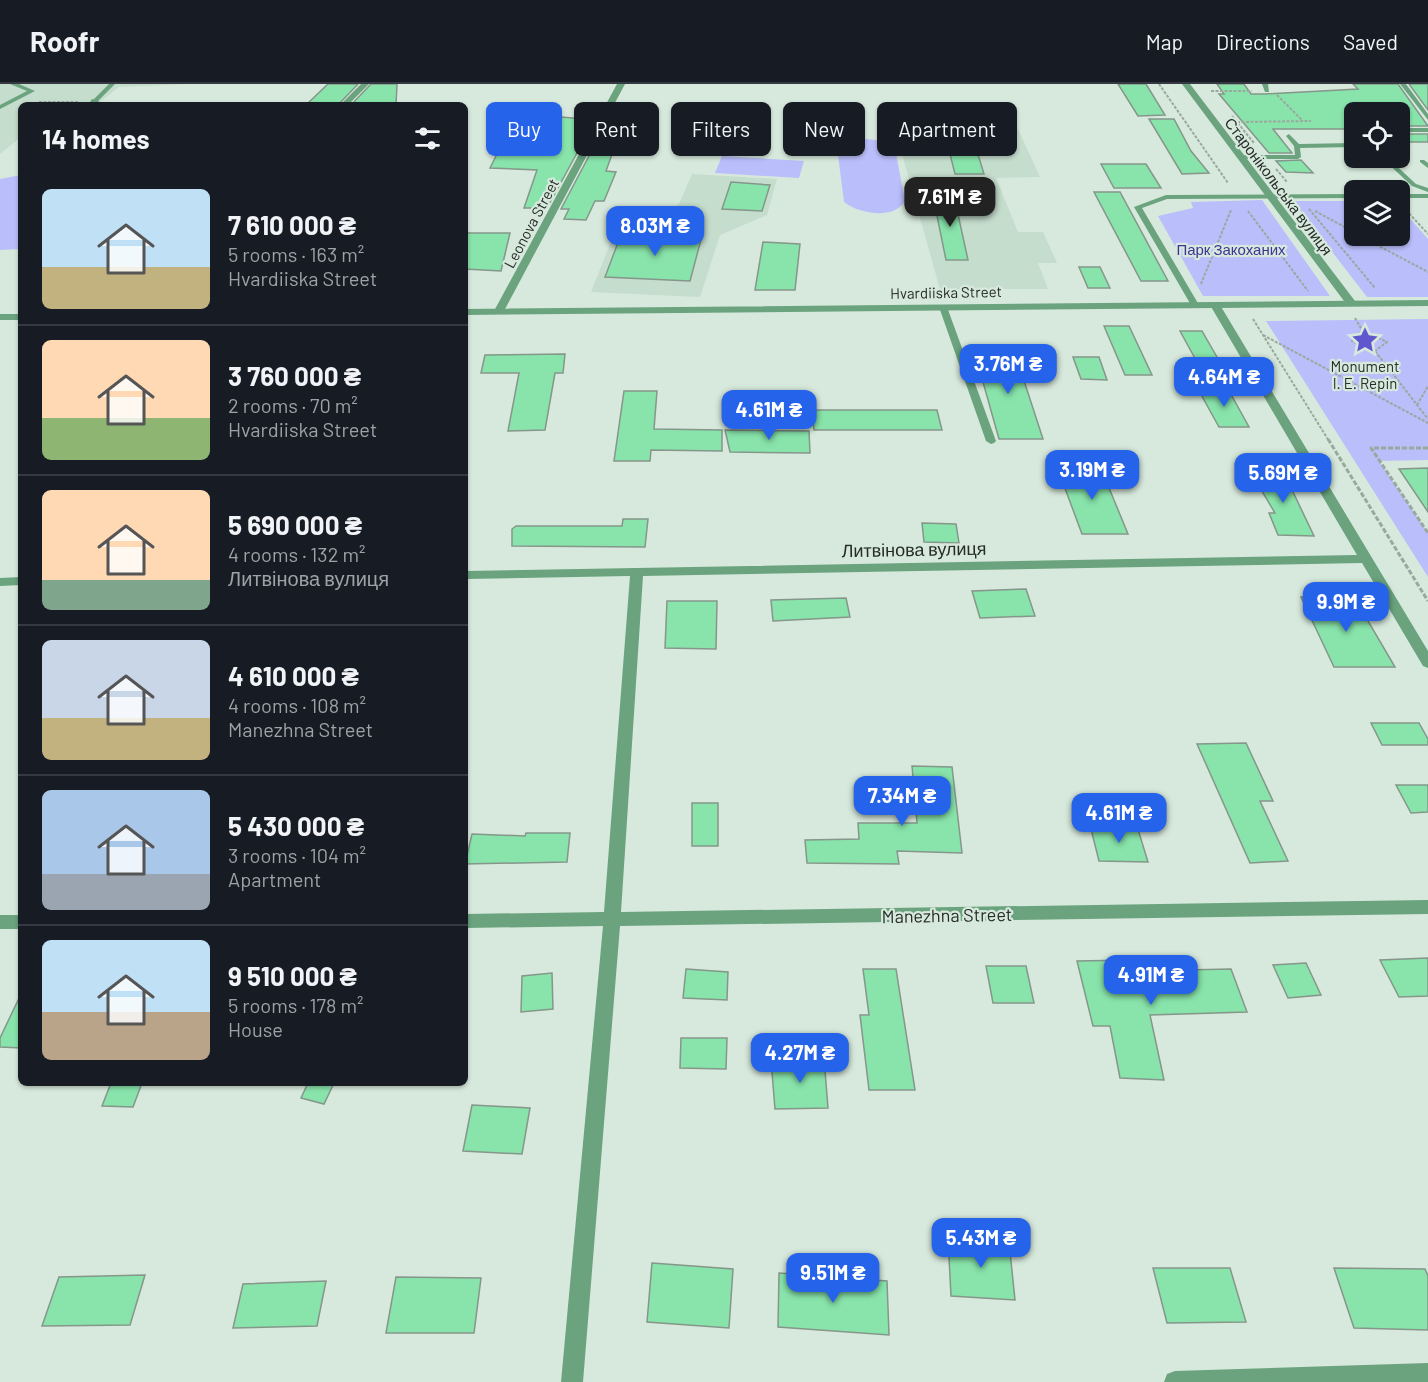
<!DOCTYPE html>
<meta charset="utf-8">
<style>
body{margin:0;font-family:Barlow,sans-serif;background:#242831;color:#f1f3f6;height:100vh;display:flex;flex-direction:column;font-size:22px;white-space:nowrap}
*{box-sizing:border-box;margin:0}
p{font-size:20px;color:#9ea1a6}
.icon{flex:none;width:33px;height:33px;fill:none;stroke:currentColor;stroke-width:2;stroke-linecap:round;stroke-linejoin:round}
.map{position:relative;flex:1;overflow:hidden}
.side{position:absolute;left:18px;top:18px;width:450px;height:984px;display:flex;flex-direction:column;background:#171b24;border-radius:9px;box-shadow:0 2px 4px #0004}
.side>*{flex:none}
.guide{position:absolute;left:486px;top:18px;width:570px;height:54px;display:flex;gap:12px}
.tools{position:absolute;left:1344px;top:18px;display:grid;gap:12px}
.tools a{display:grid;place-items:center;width:66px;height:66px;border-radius:9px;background:#171b24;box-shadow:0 2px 4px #0004;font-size:30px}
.price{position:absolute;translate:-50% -51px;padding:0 14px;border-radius:12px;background:#2563eb;color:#fff;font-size:20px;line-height:39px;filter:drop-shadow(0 2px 3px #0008)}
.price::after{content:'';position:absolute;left:50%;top:36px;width:18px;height:14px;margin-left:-9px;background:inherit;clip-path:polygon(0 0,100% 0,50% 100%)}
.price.current{background:#222;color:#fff}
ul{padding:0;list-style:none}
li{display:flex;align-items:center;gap:18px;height:150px;padding:0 24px}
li+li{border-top:2px solid #363941}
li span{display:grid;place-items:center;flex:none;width:168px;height:120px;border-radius:9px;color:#555}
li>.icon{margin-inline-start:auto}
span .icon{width:72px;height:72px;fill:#fffc;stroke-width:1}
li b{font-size:26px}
h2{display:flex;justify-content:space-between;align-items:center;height:72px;padding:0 24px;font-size:26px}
.tag{padding:0 21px;border-radius:9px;background:#171b24;box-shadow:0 2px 4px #0004;font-size:21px;line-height:54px}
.tag.current{background:#2563eb;color:#fff}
header{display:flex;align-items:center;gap:36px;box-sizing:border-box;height:84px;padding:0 30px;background:#171b24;border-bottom:2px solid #363941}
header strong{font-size:28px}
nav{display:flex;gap:33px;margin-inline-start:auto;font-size:21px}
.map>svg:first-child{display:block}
.built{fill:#c5ddcd}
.green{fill:#babefb}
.building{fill:#88e4ab;stroke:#85968a;stroke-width:1.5}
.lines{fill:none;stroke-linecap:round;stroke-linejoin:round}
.path-far1{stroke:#9aa89e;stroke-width:2;stroke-dasharray:3 1.5;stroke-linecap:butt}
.path{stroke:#9aa89e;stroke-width:3;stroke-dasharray:5 2;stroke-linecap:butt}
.service{fill:#6aa37e;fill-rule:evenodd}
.minor{fill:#6aa37e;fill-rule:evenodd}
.tertiary{fill:#6aa37e;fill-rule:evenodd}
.labels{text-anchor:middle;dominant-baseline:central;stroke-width:4.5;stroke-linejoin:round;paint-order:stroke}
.far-street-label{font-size:15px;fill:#262c28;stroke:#d7e9dc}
.far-park-label{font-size:15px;fill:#3f3594;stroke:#d7e9dc}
.far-poi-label{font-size:15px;fill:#262c28;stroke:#d7e9dc}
.street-label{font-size:18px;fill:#262c28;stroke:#d7e9dc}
</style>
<header>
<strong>Roofr</strong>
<nav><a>Map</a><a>Directions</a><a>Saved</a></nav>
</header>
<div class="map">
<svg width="1428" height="1298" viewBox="0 0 1428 1298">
<rect width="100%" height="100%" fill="#d7e9dc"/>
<path class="built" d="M0 0H187L119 3 96 21H21V53L0 70Z
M895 45H1018L1040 93 996 94 1018 148H1043L1057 179H1038L1048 205H940Z
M692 90 777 95 767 131 720 151 700 213 591 208 618 140 662 131 679 120Z"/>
<path class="green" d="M858 54 884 57 895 64 905 117C894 136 859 130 844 118L837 63 846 56Z
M722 72 804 77 799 94 715 89Z
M21 91V165L0 166V95Z
M1262 116 1330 212H1203L1158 132 1193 124 1191 118Z
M1293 117H1354V152H1400V123L1428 155V213H1367Z
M1428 235V376L1379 377 1428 449V493L1266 237Z"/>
<path class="building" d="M328 0H358L338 21H306Z
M371 0H397L396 21H351Z
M1118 0H1146L1165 31 1138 32Z
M1217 0H1244L1251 10H1265L1358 5 1353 0H1398L1428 42H1400V28H1354V45H1273L1292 69H1269L1219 10H1224Z
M1409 0H1428V26Z
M561 33 595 36 547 124H524L537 86 490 84 508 48 554 49Z
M1149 35H1174L1191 67 1209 89 1182 90Z
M608 36 624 37 606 87 616 88 604 117H595L586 136 564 135 569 125H561Z
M1400 50H1428V58H1400Z
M946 54H973L984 90H955Z
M1301 76 1313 89 1286 88 1276 77Z
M1101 80H1146L1161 104H1114Z
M731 98 770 101 762 127 722 125Z
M1094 108H1120L1168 197H1141Z
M933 112H954L968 176H946Z
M622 148 702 152 690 197 605 193Z
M465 149H510L501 187 465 185Z
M763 158 800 160 795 206H755Z
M1079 183H1100L1110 204H1088Z
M1104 242H1129L1152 291H1125Z
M1180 247H1202L1225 287H1202Z
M974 266H1014L1043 355H999Z
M565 270 563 289H555L545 346 508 347 519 289H481L485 271Z
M1073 273H1099L1107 296 1081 295Z
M1198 305H1228L1249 343H1219Z
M624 307H657L654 345 722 346V367L651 366 650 377H614Z
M812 326H937L942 346H814Z
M725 346 809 347 810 369 730 368Z
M1100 382 1128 450H1082L1057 383Z
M1428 384V428L1399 385Z
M1250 387H1283L1314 452 1278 451 1269 429H1275Z
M623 435H648L645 463 512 462V445L516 442H622Z
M922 439 956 440 959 459 924 458Z
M1026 505 1035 532 980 534 972 507Z
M1301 513H1354L1395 583H1334Z
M846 514 850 533 773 537 771 516Z
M667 517H717L716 565 665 564Z
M1371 639H1419L1428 655V661H1382Z
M1246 659 1273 717H1260L1288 777 1250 779 1197 660Z
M912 682 952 683 962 769 897 767 899 780 807 779 805 756 859 755 858 739H917Z
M1396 701H1428V728L1411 729Z
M692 719H718V762H692Z
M1090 741 1137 742 1148 778 1099 777Z
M526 749H570L567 778 465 780 472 750 525 752Z
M1428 874V912L1399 913 1380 876Z
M1131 876 1134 887 1231 885 1247 928 1150 931 1164 996 1120 994 1110 942H1093L1077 877Z
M1306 879 1321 911 1288 914 1273 881Z
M986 882H1026L1034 919H993Z
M686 885 728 888 727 916 683 914Z
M863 885H896L915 1006H869L860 931H869Z
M552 889 553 925 521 928 522 892Z
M21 910V964L0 963V954Z
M681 954H727L726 985 680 984Z
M824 974 828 1024 775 1025 771 976Z
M111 999H142L133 1023 102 1022Z
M308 999H334L324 1020 301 1014Z
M472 1021 530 1024 522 1070 463 1067Z
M948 1154 1009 1158 1015 1216 951 1212Z
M652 1179 733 1185 729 1244 647 1238Z
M1153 1184H1230L1246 1238 1167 1239Z
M1334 1184 1425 1185 1428 1192V1246L1354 1244Z
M779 1189 887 1197 889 1251 778 1243Z
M145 1191 130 1241 42 1242 59 1193Z
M396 1193 481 1194 474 1249H386Z
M326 1197 317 1242 233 1244 243 1200Z"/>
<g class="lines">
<path class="path-far1" d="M1159 0 1228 99
M1211 7H1252
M1277 11 1303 37
M39 18H79
M1232 32 1254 59
M1237 38 1311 37
M1276 85 1287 98
M1309 125 1375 204
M1406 126 1428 150
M1248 127 1308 207
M1315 127 1354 148
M1360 152 1428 188
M1201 200 1231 126
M1355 234 1362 246 1352 257 1375 267 1428 335
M1253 235 1329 357
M1362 246 1387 258 1375 267
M1263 251 1428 339
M1417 321 1428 302"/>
<path class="path" d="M1328 355 1428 517
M1428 364H1371L1428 449"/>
<path class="service" d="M10 0H19L35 7 0 25V21L27 7Z
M109 0H115L97 18H93V16Z
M1262 0H1268L1269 8H1265Z
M1400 0H1406L1428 30V36Z
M1400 44H1428V48H1400Z
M1289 50 1299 60 1354 59V63L1300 64 1301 73 1298 75H1241L1238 73 1241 71H1295L1294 62 1286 52Z
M1384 74H1388L1416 100 1428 104V108L1412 102 1384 76Z
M1420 76H1424L1428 79V84L1420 78Z
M1354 110V114L1167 115 1142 124 1199 221 1195 223 1191 221 1134 123 1166 111Z
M1400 110H1428V114H1400Z
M940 221 947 223 996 357 994 359 991 360 986 357 939 223Z"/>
<path class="minor" d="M361 0H369L348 21H340Z
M617 0H625L504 227 495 229 494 227Z
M1182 0H1190L1355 217V221H1347Z
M92 15 99 17 96 21H88Z
M1211 219 1220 221 1428 567V584L1423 582 1362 479 643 492 621 828 1428 816V830L620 842 583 1298H561L603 842 465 844V830L604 828 630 492 465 495V487L1357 471 1210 221Z
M21 493V501L0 502V494Z
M0 831H21V845H0Z
M1428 1279V1298H1164L1167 1290 1175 1287Z"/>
<path class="tertiary" d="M1428 216V222L465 231V225Z
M0 230H21V236H0Z"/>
</g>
<defs>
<symbol id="sight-bare" viewBox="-9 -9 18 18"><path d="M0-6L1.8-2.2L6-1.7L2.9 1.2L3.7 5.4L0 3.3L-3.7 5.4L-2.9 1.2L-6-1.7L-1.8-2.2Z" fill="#6057cf" stroke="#d7e9dc" stroke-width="2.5" paint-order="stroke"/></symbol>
</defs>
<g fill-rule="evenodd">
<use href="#sight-bare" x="1346" y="237" width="38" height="38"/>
</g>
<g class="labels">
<g class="far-street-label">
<text transform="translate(1279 102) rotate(53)">Старонікольська вулиця</text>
<text transform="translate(531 139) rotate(-62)">Leonova Street</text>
<text transform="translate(946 208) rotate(-1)">Hvardiiska Street</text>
</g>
<g class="far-park-label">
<text x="1231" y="165">Парк Закоханих</text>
</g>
<g class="far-poi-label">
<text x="1365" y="282">Monument<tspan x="1365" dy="17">I. E. Repin</tspan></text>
</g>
<g class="street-label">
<text transform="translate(914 465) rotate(-1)">Литвінова вулиця</text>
<text transform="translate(947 831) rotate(-1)">Manezhna Street</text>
</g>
</g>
</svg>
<div class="tools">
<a><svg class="icon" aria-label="locate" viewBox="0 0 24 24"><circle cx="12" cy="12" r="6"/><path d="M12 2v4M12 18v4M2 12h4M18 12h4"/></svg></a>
<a><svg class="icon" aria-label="layers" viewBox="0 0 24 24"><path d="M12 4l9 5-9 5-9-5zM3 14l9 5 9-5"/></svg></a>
</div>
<b class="price current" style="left:950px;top:144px">7.61M ₴</b>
<b class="price" style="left:655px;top:173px">8.03M ₴</b>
<b class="price" style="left:1008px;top:311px">3.76M ₴</b>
<b class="price" style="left:1224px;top:324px">4.64M ₴</b>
<b class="price" style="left:769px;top:357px">4.61M ₴</b>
<b class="price" style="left:1092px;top:417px">3.19M ₴</b>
<b class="price" style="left:1283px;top:420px">5.69M ₴</b>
<b class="price" style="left:1346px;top:549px">9.9M ₴</b>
<b class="price" style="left:902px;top:743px">7.34M ₴</b>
<b class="price" style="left:1119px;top:760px">4.61M ₴</b>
<b class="price" style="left:1151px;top:922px">4.91M ₴</b>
<b class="price" style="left:800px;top:1000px">4.27M ₴</b>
<b class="price" style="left:981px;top:1185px">5.43M ₴</b>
<b class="price" style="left:833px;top:1220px">9.51M ₴</b>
<div class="guide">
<a class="tag current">Buy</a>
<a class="tag">Rent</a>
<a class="tag">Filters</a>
<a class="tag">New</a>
<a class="tag">Apartment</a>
</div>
<section class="side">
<h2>14 homes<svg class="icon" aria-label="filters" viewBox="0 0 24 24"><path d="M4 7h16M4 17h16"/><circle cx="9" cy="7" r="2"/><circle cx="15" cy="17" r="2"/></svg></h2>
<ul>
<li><span style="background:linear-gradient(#bfe0f5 65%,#c2b280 0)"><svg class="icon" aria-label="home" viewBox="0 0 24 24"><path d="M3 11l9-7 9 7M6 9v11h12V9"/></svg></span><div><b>7 610 000 ₴</b><p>5 rooms · 163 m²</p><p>Hvardiiska Street</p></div></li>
<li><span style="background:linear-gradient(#ffd9b3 65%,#8fb573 0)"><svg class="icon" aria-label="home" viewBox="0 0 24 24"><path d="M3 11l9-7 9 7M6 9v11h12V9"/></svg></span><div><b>3 760 000 ₴</b><p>2 rooms · 70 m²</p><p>Hvardiiska Street</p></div></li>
<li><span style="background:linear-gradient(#ffd9b3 75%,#7fa58c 0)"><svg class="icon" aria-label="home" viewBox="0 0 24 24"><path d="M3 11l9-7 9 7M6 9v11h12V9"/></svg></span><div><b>5 690 000 ₴</b><p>4 rooms · 132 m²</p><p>Литвінова вулиця</p></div></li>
<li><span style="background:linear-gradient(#c9d6e8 65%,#c2b280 0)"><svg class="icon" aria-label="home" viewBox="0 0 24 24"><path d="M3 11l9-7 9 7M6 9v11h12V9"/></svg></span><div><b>4 610 000 ₴</b><p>4 rooms · 108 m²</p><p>Manezhna Street</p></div></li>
<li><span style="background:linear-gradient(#a9c7e8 70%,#9aa5b1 0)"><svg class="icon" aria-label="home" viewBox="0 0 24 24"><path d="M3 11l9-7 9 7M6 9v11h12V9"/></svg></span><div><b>5 430 000 ₴</b><p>3 rooms · 104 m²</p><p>Apartment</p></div></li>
<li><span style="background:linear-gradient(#bfe0f5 60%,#b9a48a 0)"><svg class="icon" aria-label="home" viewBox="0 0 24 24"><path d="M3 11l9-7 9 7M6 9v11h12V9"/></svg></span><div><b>9 510 000 ₴</b><p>5 rooms · 178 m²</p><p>House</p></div></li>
</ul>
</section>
</div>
